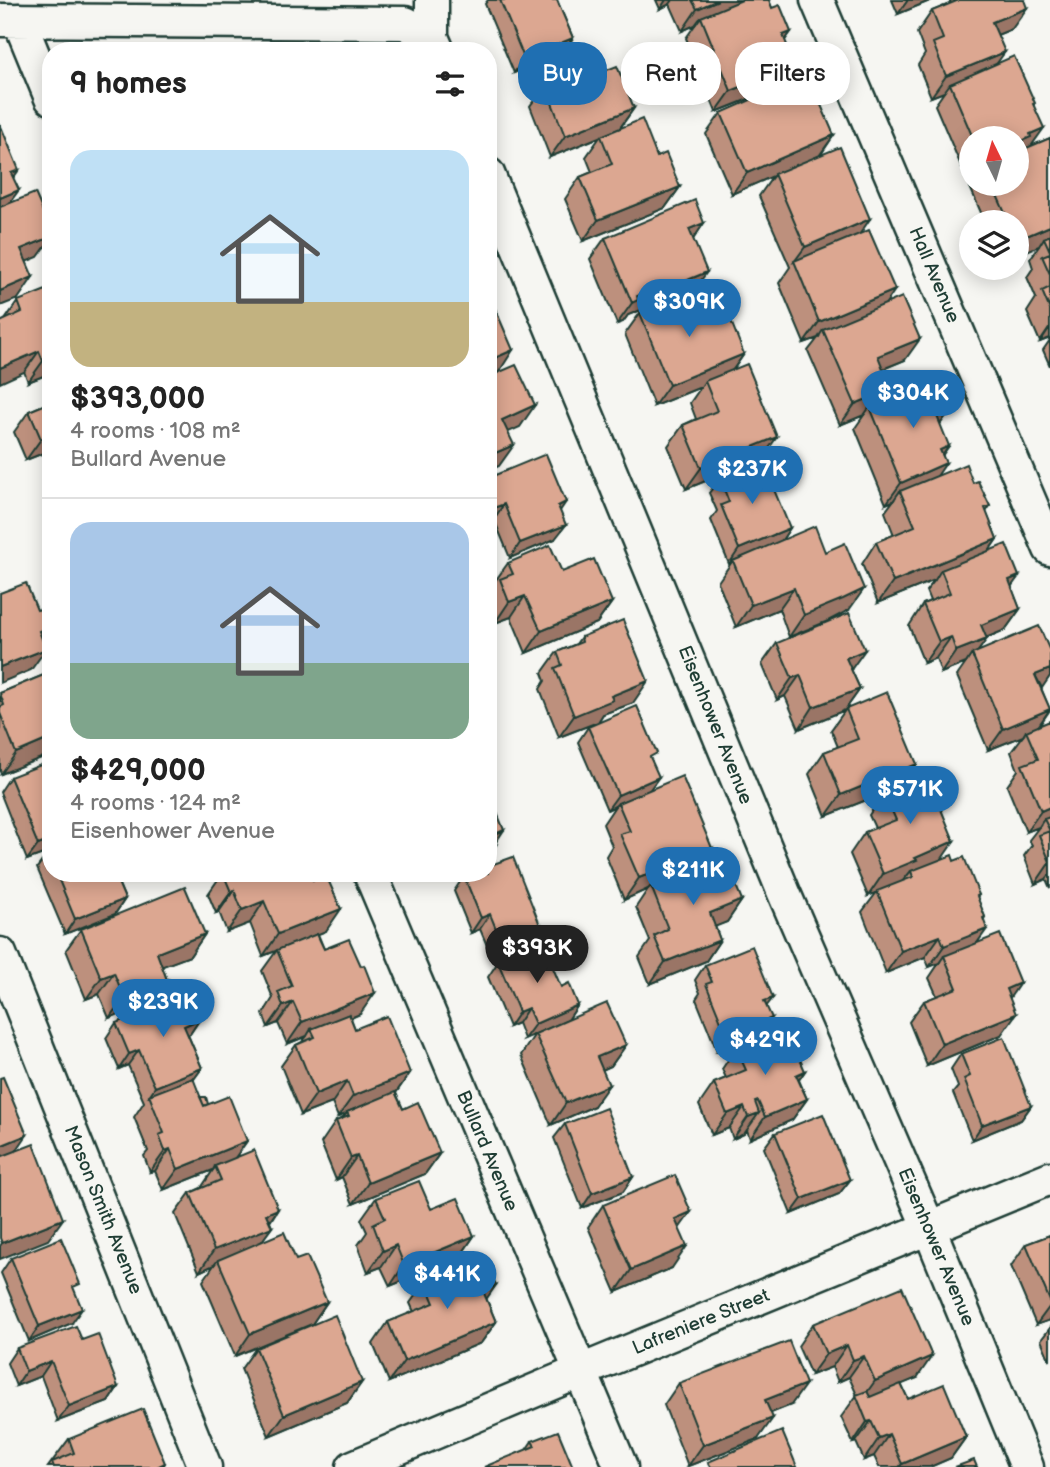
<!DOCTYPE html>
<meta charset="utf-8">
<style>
body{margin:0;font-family:"Balsamiq Sans",sans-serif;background:#f2f2f2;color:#222;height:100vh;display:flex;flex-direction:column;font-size:26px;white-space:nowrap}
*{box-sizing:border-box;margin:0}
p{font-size:23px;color:#767676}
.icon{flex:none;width:38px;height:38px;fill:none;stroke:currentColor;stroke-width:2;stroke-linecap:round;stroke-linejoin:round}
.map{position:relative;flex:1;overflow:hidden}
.sheet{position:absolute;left:42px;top:42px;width:455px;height:840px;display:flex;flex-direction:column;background:#fff;border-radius:28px;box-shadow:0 4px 18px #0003}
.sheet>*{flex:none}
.banner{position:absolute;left:518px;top:42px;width:427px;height:63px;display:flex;gap:14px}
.needle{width:46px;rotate:355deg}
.buttons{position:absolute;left:959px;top:126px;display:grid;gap:14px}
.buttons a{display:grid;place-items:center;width:70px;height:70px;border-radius:50%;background:#fff;box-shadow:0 4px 18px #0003;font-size:35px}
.price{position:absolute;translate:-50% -60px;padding:0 16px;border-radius:24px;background:#1f6fb2;color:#fff;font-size:23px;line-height:46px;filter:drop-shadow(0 2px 4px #0008)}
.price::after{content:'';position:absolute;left:50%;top:42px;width:21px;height:16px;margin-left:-10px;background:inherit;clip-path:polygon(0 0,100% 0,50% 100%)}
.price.active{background:#222;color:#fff}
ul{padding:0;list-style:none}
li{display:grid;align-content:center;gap:14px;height:371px;padding:0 28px}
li+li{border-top:2px solid #e0e0e0}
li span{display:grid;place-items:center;height:217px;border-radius:21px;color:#555}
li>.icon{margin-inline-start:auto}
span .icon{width:126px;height:126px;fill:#fffc;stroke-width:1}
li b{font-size:30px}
h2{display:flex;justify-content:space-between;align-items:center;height:84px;padding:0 28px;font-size:30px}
.tag{padding:0 24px;border-radius:28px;background:#fff;box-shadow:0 4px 18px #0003;font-size:24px;line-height:63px}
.tag.active{background:#1f6fb2;color:#fff}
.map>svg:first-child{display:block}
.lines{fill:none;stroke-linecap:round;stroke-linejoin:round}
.minor-casing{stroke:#1f3d34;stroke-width:37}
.minor{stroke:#f6f6f2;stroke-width:32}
.wall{fill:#bd907d;stroke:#1f3d34;stroke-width:2}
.shaded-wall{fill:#9a7566;stroke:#1f3d34;stroke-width:2}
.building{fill:#dca791;stroke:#1f3d34;stroke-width:2}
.labels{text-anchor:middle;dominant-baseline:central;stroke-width:5;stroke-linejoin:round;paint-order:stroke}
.street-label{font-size:19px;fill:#1f3d34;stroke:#f6f6f2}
</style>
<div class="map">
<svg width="1050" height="1467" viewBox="0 0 1050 1467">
<rect width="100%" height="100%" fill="#f6f6f2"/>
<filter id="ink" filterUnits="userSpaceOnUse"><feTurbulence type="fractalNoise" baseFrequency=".0143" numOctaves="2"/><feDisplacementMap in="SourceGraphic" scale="14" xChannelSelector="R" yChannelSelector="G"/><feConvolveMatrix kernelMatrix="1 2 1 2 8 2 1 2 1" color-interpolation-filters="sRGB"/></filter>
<g filter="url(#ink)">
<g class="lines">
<defs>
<path id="minor" d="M432 0V37L438 51
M817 0 1050 549
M0 20 405 23 432 37
M19 20 51 98
M488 174 784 893 929 1228 1027 1467
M370 873 621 1467
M0 954 205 1467
M353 1467 581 1371 1050 1178"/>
</defs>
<use href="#minor" class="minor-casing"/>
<use href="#minor" class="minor"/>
</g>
<path class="wall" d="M488 0H557L573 38 563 52 514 73 485 4Z
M656 0H769L772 8 791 32 785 40 781 86 716 112 686 38 695 25 682 31 670 4 660 9Z
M892 0H932L898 14Z
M951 0H1024L1012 29 997 35 996 64 1034 104 1031 146 1050 138V338L1040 342 1027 312 1036 298 1027 277 1033 268 1030 259 1039 246 1017 222H985L970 187 972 184H1017V138H971V178L967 180 935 105 944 92 931 97 918 65 925 54 917 33 932 11 950 4V2Z
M545 65 602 72 634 108 620 128 657 157 680 187 665 208 583 241 565 199 580 177 592 172 586 157 600 137 550 157 530 106 535 99 530 87Z
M721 113 834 135 820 156 860 233 905 360 883 369 882 402 949 412 940 424 943 455 938 475 973 483 990 506 986 512 997 539 989 551 1019 576 1011 586 1020 609 1005 630 986 638 978 652 1050 651V676L1041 688 1050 710 1039 726 1050 721V888L1046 879 1035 884 1024 856 1032 845 1029 840 1039 827 1026 832 1007 786 1018 770 1011 752 1023 736 988 750 957 676 966 663 941 673 936 658 924 663 909 626 923 604 930 601 926 591 935 580 878 603 862 564 876 542 894 535 885 512 893 501 886 504 855 428 864 415 840 425 808 351 818 338 804 343 779 283 790 267 759 196 773 176 732 194 706 134Z
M704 223 693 239 692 293 686 296 697 323 744 354 733 370 762 458 686 489 668 446 683 425 696 419 690 403 701 387 654 406 625 334 640 313 652 308 651 306 628 315 623 322 617 324 590 259 605 238Z
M18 301 51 373 28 382 5 320Z
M1050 340V366L1043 350Z
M51 395V450L26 460 14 432 29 411 50 402 48 399Z
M488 478 560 511 555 539 510 558 494 519 488 521Z
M720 479 790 528 782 540 849 610 828 621 789 637 779 609 736 627 718 582 731 563 729 564 711 520 717 511 709 493Z
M508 563 562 572 612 602 597 623 526 653 511 617 495 623 488 608V596L494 587 493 584Z
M581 637 633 703 603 714 598 722 559 737 540 689 545 681 542 673 557 652 576 644Z
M777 643 851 669 860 689 845 710 799 729 785 696 777 700 762 664Z
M51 672V754L1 774 0 771V693Z
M846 709 917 764 902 786 826 816 809 774 824 752 838 747 831 730Z
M588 727 652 761 650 790 712 848 699 867 742 900 727 922 715 926 720 940 706 961 650 984 639 957 650 941 636 907 648 889 624 900 606 856 612 846 603 824 615 806 607 810 578 742Z
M10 777 51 851 27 860 0 792Z
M884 793 942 859 954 861 979 895 977 897 985 917 984 919 978 943 1010 999 1001 1035 927 1066 909 1022 924 1001 937 996 929 978 939 963 929 967 925 957 886 973 862 912 877 892 868 896 850 854 865 832 875 828 869 815Z
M51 852V873H114L125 899 115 914 65 934 37 868 48 853Z
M216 873H310L326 931 318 934 324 949 360 1014 351 1018 355 1029 410 1073 396 1093 403 1109 440 1153 425 1174 353 1204 342 1177 336 1180 321 1143 336 1121 343 1118 346 1114 338 1117 332 1103 301 1115 281 1066 296 1045 302 1042 307 1036 287 1044 278 1023 268 1027 263 1014 273 998 262 971 277 950 285 947 263 956 250 923 227 932 219 912 216 913 208 894 219 878H218Z
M464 876 540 925 530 939 491 955 480 929 471 933 454 891Z
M81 929 205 934 190 956 162 966 167 980 152 1001 109 1018 99 994 86 999 66 950Z
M498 962 561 987 578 1005 568 1020 524 1039 518 1023 509 1027 488 977Z
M705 965 767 1006 761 1032 717 1051 696 999 700 993 695 980Z
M200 1019 190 1034 188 1035 202 1068 193 1080 200 1097 247 1141 235 1158 278 1209 270 1222 272 1227 261 1241 296 1260 327 1302 312 1324 235 1356 203 1281 214 1265 199 1272 175 1214 190 1193 201 1188 213 1170 163 1190 155 1171 150 1172 144 1156 148 1151 134 1117 144 1102 128 1065 119 1069 106 1038 116 1023Z
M535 1034 626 1045 611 1066 602 1070 594 1106 551 1125 521 1055Z
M736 1048 805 1071 799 1080 807 1099 792 1120 750 1139 747 1130 744 1134 733 1139 729 1128 712 1135 699 1105 714 1083 726 1078 722 1069Z
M961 1054 1031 1106 1021 1120 972 1140 953 1093 958 1087 951 1069Z
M565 1124 633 1177 623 1192 582 1208 554 1138Z
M775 1133 850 1180 839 1194 791 1214 764 1148Z
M376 1198 431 1209 474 1236 459 1258 390 1286 381 1267 368 1272 358 1245 367 1232 361 1219Z
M603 1205 679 1229 672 1268 616 1292 588 1227Z
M1050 1235V1320L1036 1325 1011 1266 1026 1244Z
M11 1258 72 1323 29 1341 1 1273Z
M425 1282 496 1285 486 1298 496 1322 481 1343 389 1382 373 1344 388 1322 414 1312 410 1303Z
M813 1324 917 1378 901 1384 908 1399 966 1437 951 1458 930 1467H879L874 1456 864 1460 856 1442 853 1443 841 1417 857 1395 849 1377 838 1382 832 1367 811 1375 798 1346Z
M1050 1328V1361L1041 1340Z
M82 1340 118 1387 108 1402 58 1421 41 1376 16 1386 7 1363 17 1348Z
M256 1348 362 1382 347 1403 269 1436 241 1369Z
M679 1383 791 1405 771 1413 758 1439 688 1466 664 1405Z
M69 1439 165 1463 163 1467H48Z
M532 1441 573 1467 526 1450Z"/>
<path class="shaded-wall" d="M666 0H673L670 4 660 9Z
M718 0H753L701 17 695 25 682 31 697 9Z
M908 0H932L898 14Z
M1027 8 1012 29 977 43 992 22Z
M791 32 776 53 783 35Z
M573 38 563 52 514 73 524 58Z
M1005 52 990 73 950 84 944 92 931 97 946 76Z
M795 65 781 86 716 112 731 91Z
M634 108 619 129 550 157 565 136Z
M1044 128 1029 149 1017 158V143L1030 134Z
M834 135 819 156 732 194 747 173Z
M19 170 9 184 11 173Z
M680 187 665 208 583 241 598 220Z
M19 190 8 205 0 208V198Z
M870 219 855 241 794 262 805 247Z
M704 223 690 244 689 229Z
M1050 226V241L1044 238 1039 246 1017 255V240Z
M51 237V239L38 257 6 270 21 249Z
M707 272 692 293 653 309 668 288Z
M33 277 18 299 0 306V291Z
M666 284 651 306 628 315 623 322 617 324 637 296Z
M895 290 880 312 823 330 818 338 804 343 819 322Z
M1050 327V338L1040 342Z
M920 339 905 360 863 377 878 356Z
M513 350 499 372 488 376V361Z
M39 351 24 372 0 383V368Z
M744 354 729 375 705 381 701 387 654 406 669 385Z
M51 358V373L28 382 43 361Z
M891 389 876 410 870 407 864 415 840 425 855 404Z
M535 405 520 427 488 441 502 420Z
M949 412 934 433 937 416Z
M51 435V450L26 460 41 439Z
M777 437 762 458 686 489 701 468Z
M514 445 499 466 488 471V456Z
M949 446 934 467 940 450Z
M946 463 931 485 900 491 893 501 886 504 901 483Z
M566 502 556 517 558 506Z
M504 504 494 519 488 521V514L491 509Z
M566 525 555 539 510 558 520 543Z
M790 528 780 543 733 561 729 564 739 549Z
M997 539 982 560 941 570 935 580 878 603 893 582Z
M1019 576 1004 597 1009 580Z
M794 588 779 609 736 627 751 605Z
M864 589 849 610 828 621 789 637 804 615Z
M525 596 511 617 495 623 509 602Z
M612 602 597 623 526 653 541 631Z
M1020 609 1005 630 966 646 981 625Z
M49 627 34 648 39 631Z
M951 637 936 658 924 663 939 642Z
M987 639 973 658 972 654 966 663 941 673 956 651Z
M46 649 31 670 0 683V667Z
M865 650 850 671 846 658Z
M1050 669V676L1042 688 1035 675Z
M800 675 785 696 777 700 792 678Z
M648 681 633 703 603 714 598 722 559 737 574 716 611 696Z
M860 689 845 710 799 729 813 707Z
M1050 709 1035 731H1026L1023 736 988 750 1003 729Z
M51 738V754L1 774 16 753Z
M917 764 902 786 826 816 841 795Z
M659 777 648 792 618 803 615 806 607 810 618 795Z
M1050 807V822L1044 819 1039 827 1026 832 1041 811Z
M504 830 494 845 493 835Z
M51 840V851L27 860 38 845Z
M954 841 939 863 911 871 902 882 868 896 883 874 915 858Z
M496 845 488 856V848Z
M712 848 697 869 651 886 648 889 624 900 639 878Z
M1050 862V874L1046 879 1035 884Z
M234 890 219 912 216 913 231 892Z
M125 899 115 914 65 934 75 919Z
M742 900 727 922 695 935 710 913Z
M264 901 250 923 227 932 242 910Z
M341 909 326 931 263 956 278 934Z
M490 914 480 929 471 933 481 918Z
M985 917 973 935 987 929 972 950 944 956 939 963 929 967 944 946Z
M540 925 530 939 491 955 501 941Z
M205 934 190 956 142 974 157 953Z
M940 936 925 957 886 973 901 951Z
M720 940 706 961 650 984 665 962Z
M114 973 99 994 86 999 101 978Z
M167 980 152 1001 109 1018 124 997Z
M1020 983 1005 1005 1006 989Z
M375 993 360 1014 313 1033 311 1029 307 1036 287 1044 302 1022Z
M773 998 762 1012 764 1001Z
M293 1002 278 1023 268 1027 283 1006Z
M578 1005 568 1020 524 1039 535 1024Z
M528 1008 518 1023 509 1027 519 1012Z
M1016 1014 1001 1035 927 1066 942 1044Z
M772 1018 761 1032 717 1051 727 1036Z
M200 1019 190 1034 174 1041 184 1026Z
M626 1045 611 1066 582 1079 597 1057Z
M139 1050 128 1065 119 1069 129 1054Z
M202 1068 192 1082 149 1096 155 1087Z
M805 1071 790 1092 796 1075Z
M410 1073 395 1094 347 1112 346 1114 338 1117 353 1096Z
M347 1081 332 1103 301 1115 316 1094Z
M609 1085 594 1106 551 1125 566 1103Z
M807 1099 792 1120 750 1139 765 1117Z
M1031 1106 1021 1120 972 1140 982 1125Z
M744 1107 729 1128 712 1135 727 1114Z
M759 1113 744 1134 733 1139 748 1117Z
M27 1135 12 1157 0 1161V1146Z
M247 1141 232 1162 215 1166 213 1170 163 1190 178 1169Z
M170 1149 155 1171 150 1172 165 1151Z
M440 1153 425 1174 353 1204 368 1183Z
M357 1156 342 1177 336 1180 351 1158Z
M633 1177 623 1192 582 1208 592 1193Z
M850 1180 839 1194 791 1214 802 1199Z
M278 1209 264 1230 272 1227 257 1248 218 1260 214 1265 199 1272 214 1250 266 1214Z
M691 1212 676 1233 675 1219Z
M63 1219 48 1240 0 1259V1246L2 1243Z
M474 1236 459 1258 390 1286 404 1265Z
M396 1245 381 1267 368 1272 383 1251Z
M687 1246 672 1268 616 1292 631 1270Z
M496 1285 481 1307 483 1291Z
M327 1302 312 1324 235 1356 250 1334Z
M1050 1306V1320L1036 1325Z
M82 1309 72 1323 29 1341 39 1326Z
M496 1322 481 1343 389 1382 404 1361Z
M847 1345 832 1367 811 1375 826 1354Z
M864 1356 849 1377 838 1382 853 1360Z
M932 1356 917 1378 860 1402 875 1381Z
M51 1361 41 1376 16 1386 26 1371Z
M362 1382 347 1403 269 1436 284 1415Z
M806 1384 791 1405 750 1421 765 1400Z
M118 1387 108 1402 58 1421 69 1406Z
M773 1418 758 1439 688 1466 703 1445Z
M871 1421 856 1442 853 1443 867 1422Z
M889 1434 874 1456 864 1460 879 1438Z
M966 1437 951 1458 930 1467H899L902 1464Z"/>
<path class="building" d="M500 0H557L573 38 524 58Z
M692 0H718L697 9Z
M742 0H769L772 8 780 5 791 32 783 35 795 65 731 91 701 17Z
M959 0H1024L1027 8 992 22 1005 52 946 76 933 43 943 39 932 11Z
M591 47 602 72 617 66 634 108 565 136 545 85 552 82 545 65Z
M1014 56 1035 103 1033 104 1044 128 1030 134 1031 137 1017 143V138H973L950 84Z
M808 75 834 135 747 173 721 113Z
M642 119 657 157 666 153 680 187 598 220 580 177 612 164 601 136Z
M0 124 19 170 11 173 19 190 0 198Z
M1050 138V226L1017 240V222H1009L992 184H1017V152Z
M840 147 870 219 805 247 774 174Z
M35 193 51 230V237L21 249 33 277 0 291V207Z
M695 200 704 223 689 229 707 272 668 288 666 284 637 296 638 300 632 303 605 238Z
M869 230 895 290 819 322 794 261Z
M1050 235V251L1044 238Z
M1050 253V274L1042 256Z
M1050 287V310L1042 291Z
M51 288V358L43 361 39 351 0 368V322L22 312 18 301Z
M488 292 513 350 488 361Z
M685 295 697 323 727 311 744 354 669 385 640 313Z
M902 297 920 339 878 356 891 389 855 404 823 330Z
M747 364 777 437 701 468 683 425 717 411 705 381Z
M516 365 535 405 502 420 514 445 488 456V377Z
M936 380 949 412 937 416 949 446 940 450 946 463 901 483 870 407Z
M51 402V435L41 439 29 411Z
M546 454 566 502 558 506 566 525 520 543 504 504 491 509 488 502V478Z
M762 461 790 528 739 549 721 505 729 502 720 479Z
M966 464 973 483 978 481 990 506 985 508 997 539 893 582 876 542 915 526 900 491Z
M815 526 825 552 845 543 864 589 843 599 804 615 794 588 751 605 733 561Z
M1006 544 1019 576 1009 580 1020 609 981 625 987 639 956 651 951 637 939 642 923 604 950 593 941 570Z
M550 545 562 572 594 559 612 602 541 631 525 596 509 602 500 579 513 574 508 563Z
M26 583 37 610 41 609 49 627 39 631 46 649 0 667V593Z
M849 613 865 650 846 658 860 689 813 707 800 675 792 678 777 643Z
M623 620 648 681 611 696 613 700 574 716 555 668 562 665 557 652 582 642 581 637Z
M1039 626 1050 651V669L1035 675 1050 709 1003 729 972 654Z
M51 672V738L16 753 0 713V707L4 705 0 693Z
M887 692 917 764 841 795 824 752 858 739 846 709Z
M637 706 657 753 650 757 659 777 618 795 588 727Z
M1050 721V807L1041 811 1022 765 1038 759 1026 731Z
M51 761V840L38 845 10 777Z
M927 775 954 841 915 858 917 860 883 874 865 832 896 820 884 793Z
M682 776 712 848 639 878 620 834 630 831 618 803Z
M495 808 504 830 493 835 496 845 488 848V811Z
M1050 817V862L1039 835 1050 831 1044 819Z
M952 855 954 861 964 857 979 895 977 896 985 917 983 918 987 929 944 946 940 936 901 951 877 891 913 877 911 871Z
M513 857 540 925 501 941 490 914 481 918 464 876 471 873H488V866Z
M724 857 742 900 710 913 720 940 665 962 654 936 668 929 651 886Z
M56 873H114L125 899 75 919Z
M223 873H310L313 880 326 875 341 909 278 934 264 901 242 910 234 890 231 892Z
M185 887 205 934 157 953 167 980 124 997 114 973 101 978 81 929Z
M317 934 324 949 349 939 361 966 364 965 375 993 302 1022 293 1002 283 1006 278 992 292 986 277 950Z
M1000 934 1020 983 1006 989 1016 1014 942 1044 924 1001 957 988 944 956Z
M543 944 561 987 569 983 578 1005 535 1024 528 1008 519 1012 498 962Z
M752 946 773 998 764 1001 772 1018 727 1036 706 984 712 982 705 965Z
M189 993 200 1019 184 1026 202 1068 155 1087 139 1050 129 1054 116 1023Z
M607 1003 626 1045 597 1057 609 1085 566 1103 535 1034Z
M349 1014 355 1029 387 1016 410 1073 353 1096 347 1081 316 1094 296 1045 315 1037 311 1029Z
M786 1027 805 1071 796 1075 807 1099 765 1117 758 1101 755 1102 759 1113 748 1117 744 1107 727 1114 714 1083 746 1070 736 1048Z
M1004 1037 1031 1106 982 1125 964 1079 970 1076 961 1054Z
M3 1077 27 1135 0 1146V1078Z
M193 1078 204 1106 229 1096 247 1141 178 1169 170 1149 165 1151 159 1135 164 1133 149 1095Z
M395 1092 403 1109 418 1102 440 1153 368 1183 357 1156 351 1158 336 1121 349 1116 347 1112Z
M200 1097H206L208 1104 204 1106Z
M606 1108 633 1177 592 1193 565 1124Z
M823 1114 850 1180 802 1199 775 1133Z
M34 1144 63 1219 2 1243 0 1238V1157Z
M254 1150 278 1209 266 1214 272 1227 214 1250 190 1193 221 1180 215 1166Z
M675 1175 691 1212 675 1219 687 1246 631 1270 603 1205Z
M419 1181 431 1209 458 1198 474 1236 404 1265 396 1245 383 1251 373 1224 385 1218 376 1198Z
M284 1232 296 1260 307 1256 327 1302 250 1334 218 1260Z
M1050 1235V1301L1026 1244Z
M61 1238 80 1284 73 1287 82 1309 39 1326 11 1258Z
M484 1257 496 1285 483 1291 496 1322 404 1361 388 1322 434 1303 425 1282Z
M902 1287 932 1356 875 1381 864 1356 853 1360 847 1345 826 1354 813 1324Z
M335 1315 362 1382 284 1415 256 1348Z
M76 1326 82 1340 98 1334 118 1387 69 1406 51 1361 26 1371 17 1348Z
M789 1341 806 1384 765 1400 773 1418 703 1445 679 1383Z
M901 1384 908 1399 944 1384 966 1437 902 1464 889 1434 879 1438 871 1421 867 1422 856 1395 867 1391 870 1397Z
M143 1409 165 1463 157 1467H54L52 1462 74 1453 69 1439Z
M558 1431 573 1467H484L535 1446 532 1441Z
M782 1431 797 1467H711L708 1462Z
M974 1460 977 1467H955Z"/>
</g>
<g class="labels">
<g class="street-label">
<text transform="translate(934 275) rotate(67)">Hall Avenue</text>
<text transform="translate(715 725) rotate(68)">Eisenhower Avenue</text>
<text transform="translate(487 1151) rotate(67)">Bullard Avenue</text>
<text transform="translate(103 1210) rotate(68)">Mason Smith Avenue</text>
<text transform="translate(936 1247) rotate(67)">Eisenhower Avenue</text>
<text transform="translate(701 1322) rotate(-22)">Lafreniere Street</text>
</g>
</g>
</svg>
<div class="buttons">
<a><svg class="needle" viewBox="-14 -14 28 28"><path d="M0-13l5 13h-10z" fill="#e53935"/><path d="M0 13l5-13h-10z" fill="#767676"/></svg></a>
<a><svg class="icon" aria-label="layers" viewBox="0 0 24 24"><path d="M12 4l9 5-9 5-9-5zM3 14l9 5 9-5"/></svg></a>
</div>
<b class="price" style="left:689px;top:339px">$309K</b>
<b class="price" style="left:913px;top:430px">$304K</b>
<b class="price" style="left:752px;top:506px">$237K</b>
<b class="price" style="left:910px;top:826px">$571K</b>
<b class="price" style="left:693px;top:907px">$211K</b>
<b class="price active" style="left:537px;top:985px">$393K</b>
<b class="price" style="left:163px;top:1039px">$239K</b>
<b class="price" style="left:765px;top:1077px">$429K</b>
<b class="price" style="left:447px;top:1311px">$441K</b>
<div class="banner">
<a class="tag active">Buy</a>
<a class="tag">Rent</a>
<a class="tag">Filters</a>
</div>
<section class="sheet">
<h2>9 homes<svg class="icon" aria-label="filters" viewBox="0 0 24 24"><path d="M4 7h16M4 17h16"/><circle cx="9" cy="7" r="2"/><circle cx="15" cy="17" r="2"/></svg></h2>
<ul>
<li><span style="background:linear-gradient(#bfe0f5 70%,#c2b280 0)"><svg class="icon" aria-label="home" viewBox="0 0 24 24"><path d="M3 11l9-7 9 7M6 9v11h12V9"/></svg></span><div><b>$393,000</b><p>4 rooms · 108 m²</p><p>Bullard Avenue</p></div></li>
<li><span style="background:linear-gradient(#a9c7e8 65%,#7fa58c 0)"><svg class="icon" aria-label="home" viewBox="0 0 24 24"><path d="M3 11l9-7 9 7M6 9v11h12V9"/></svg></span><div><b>$429,000</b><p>4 rooms · 124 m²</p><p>Eisenhower Avenue</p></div></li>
</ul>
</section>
</div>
